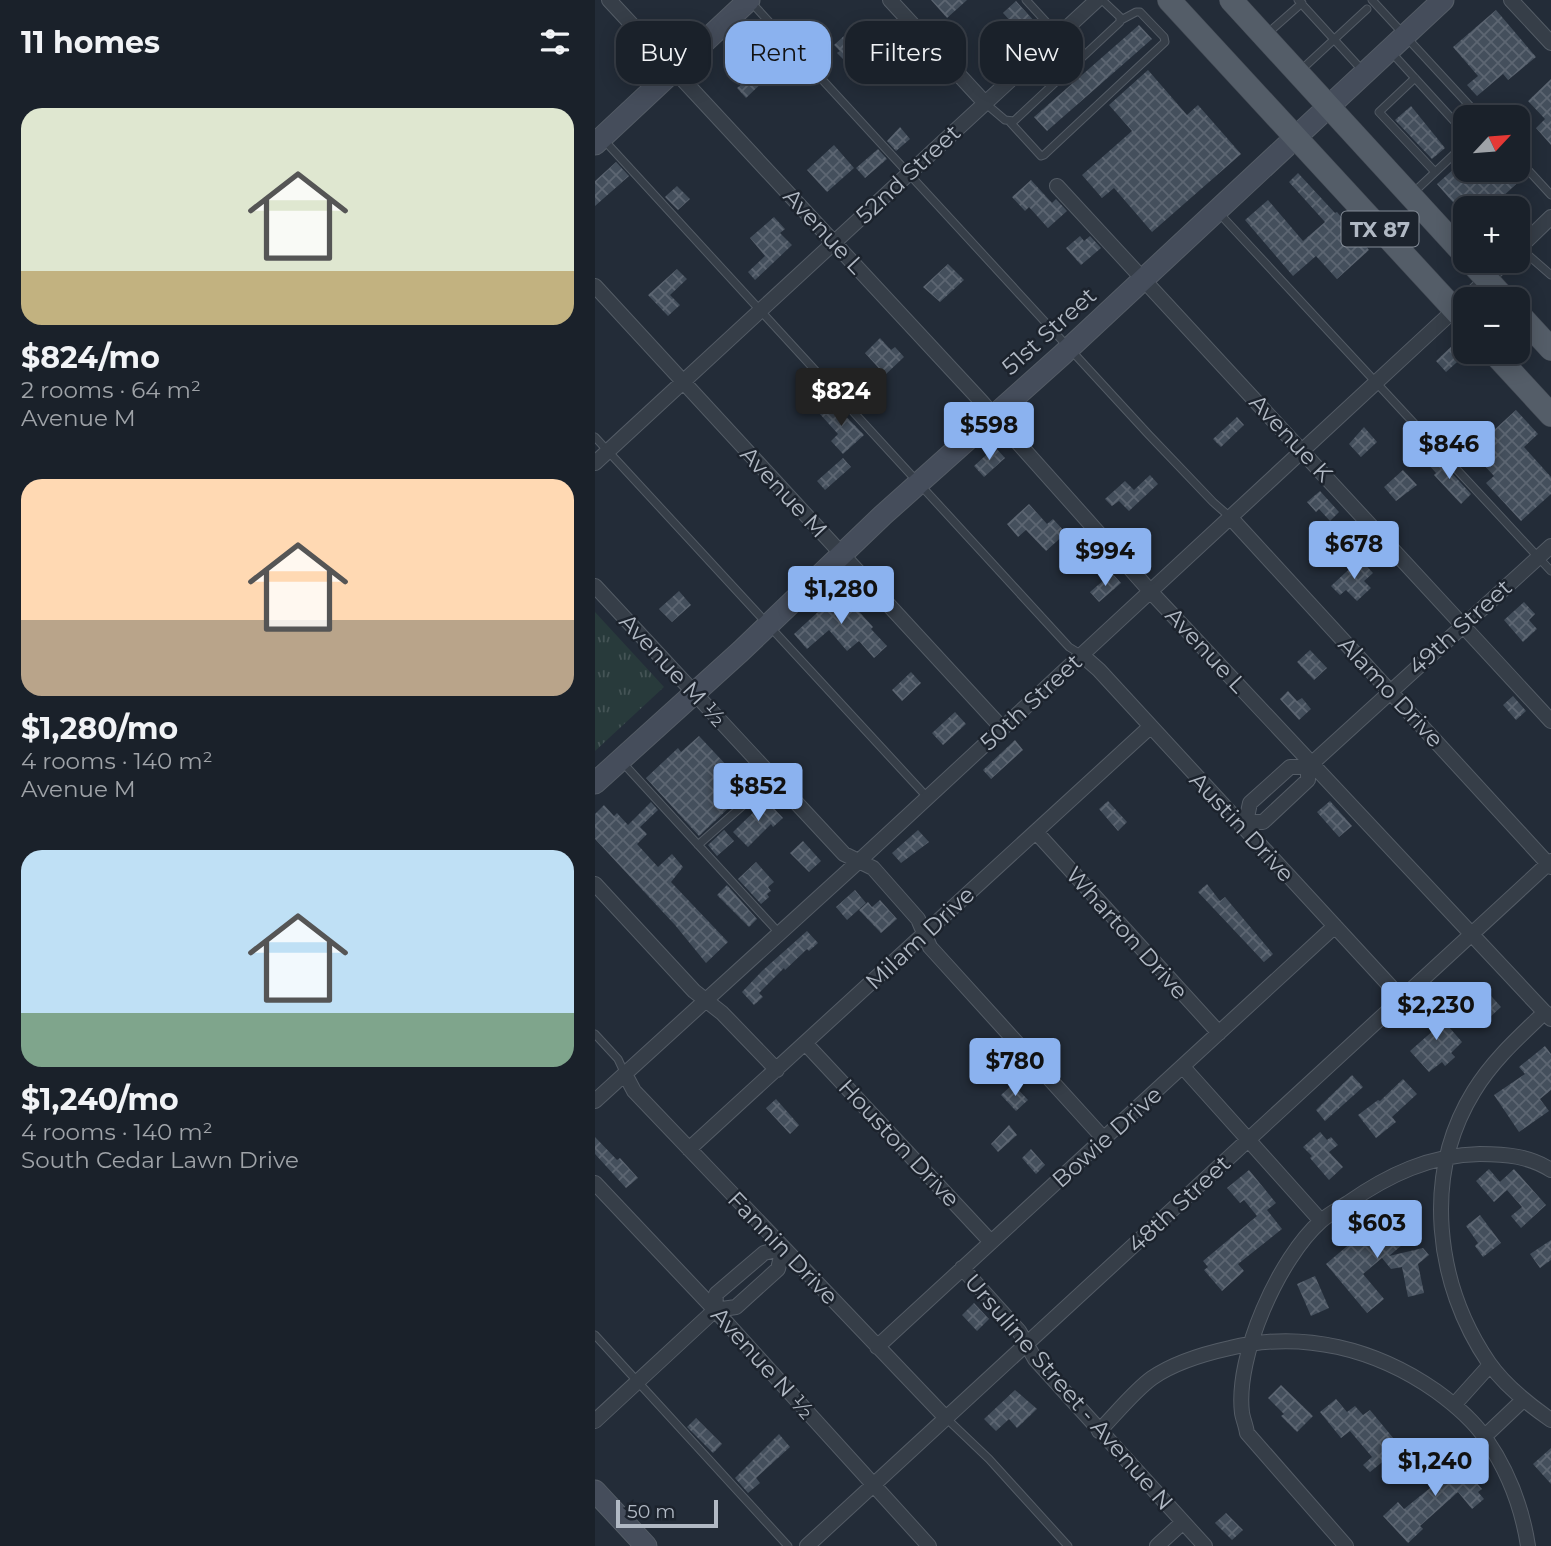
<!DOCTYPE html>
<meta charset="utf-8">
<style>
body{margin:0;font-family:Montserrat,sans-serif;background:#272e36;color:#f1f3f6;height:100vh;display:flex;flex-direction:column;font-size:26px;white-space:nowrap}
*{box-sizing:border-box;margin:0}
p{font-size:23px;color:#9fa3a8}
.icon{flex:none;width:38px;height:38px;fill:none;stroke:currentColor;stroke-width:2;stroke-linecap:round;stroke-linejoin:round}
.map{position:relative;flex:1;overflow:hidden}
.details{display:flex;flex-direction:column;background:#1a212a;width:595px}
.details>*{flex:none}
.hud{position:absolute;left:21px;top:21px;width:665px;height:63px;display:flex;gap:14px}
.needle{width:46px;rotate:64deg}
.tools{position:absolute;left:858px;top:105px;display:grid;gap:14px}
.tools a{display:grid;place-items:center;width:77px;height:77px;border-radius:14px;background:#1a212a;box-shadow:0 4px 18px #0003,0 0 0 2px #383e47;font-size:35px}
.scale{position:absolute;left:21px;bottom:18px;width:102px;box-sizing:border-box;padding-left:7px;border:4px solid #b1b9c4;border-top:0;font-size:19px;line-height:24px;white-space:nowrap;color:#b1b9c4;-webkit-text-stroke:5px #1c232d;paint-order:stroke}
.price{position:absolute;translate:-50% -60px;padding:0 16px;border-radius:7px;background:#8bb2ef;color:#111;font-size:23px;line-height:46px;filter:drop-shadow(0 2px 4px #0008)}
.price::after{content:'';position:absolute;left:50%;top:42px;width:21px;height:16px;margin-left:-10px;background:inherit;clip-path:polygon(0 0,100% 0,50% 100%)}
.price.active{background:#222;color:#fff}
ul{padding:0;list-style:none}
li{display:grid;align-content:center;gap:14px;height:371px;padding:0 21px}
li span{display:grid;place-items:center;height:217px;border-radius:21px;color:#555}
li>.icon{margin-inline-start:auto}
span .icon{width:126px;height:126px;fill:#fffc;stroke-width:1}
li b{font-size:30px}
h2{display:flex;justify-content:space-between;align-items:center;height:84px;padding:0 21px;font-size:30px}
.tag{padding:0 24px;border-radius:21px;background:#1a212a;box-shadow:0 4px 18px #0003,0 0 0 2px #383e47;font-size:24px;line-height:63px}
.tag.active{background:#8bb2ef;color:#111}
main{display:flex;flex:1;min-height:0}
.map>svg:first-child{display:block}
.park{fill:url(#park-tufts)}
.building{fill:url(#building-cross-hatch)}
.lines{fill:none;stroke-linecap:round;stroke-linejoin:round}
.lane-casing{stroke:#545c66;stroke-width:9}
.street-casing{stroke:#545c66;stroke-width:16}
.secondary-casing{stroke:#545c66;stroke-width:23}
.primary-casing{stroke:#404751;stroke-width:24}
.lane{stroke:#363e48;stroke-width:7}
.street{stroke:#363e48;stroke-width:14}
.secondary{stroke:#454d5b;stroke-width:21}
.primary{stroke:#545d68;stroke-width:23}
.labels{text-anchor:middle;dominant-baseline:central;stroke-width:5;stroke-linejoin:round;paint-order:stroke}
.shield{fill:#1c232d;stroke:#848c97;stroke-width:2}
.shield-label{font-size:21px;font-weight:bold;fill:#b1b9c4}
.street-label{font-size:23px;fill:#b1b9c4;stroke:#1c232d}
</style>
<main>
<section class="details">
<h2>11 homes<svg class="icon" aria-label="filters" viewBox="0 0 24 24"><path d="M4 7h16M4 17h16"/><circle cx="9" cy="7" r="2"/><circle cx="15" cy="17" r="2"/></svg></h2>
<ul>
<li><span style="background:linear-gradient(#dfe7d0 75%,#c2b280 0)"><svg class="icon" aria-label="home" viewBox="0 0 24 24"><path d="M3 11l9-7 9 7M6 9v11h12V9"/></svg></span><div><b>$824/mo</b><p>2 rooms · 64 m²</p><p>Avenue M</p></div></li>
<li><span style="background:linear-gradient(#ffd9b3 65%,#b9a48a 0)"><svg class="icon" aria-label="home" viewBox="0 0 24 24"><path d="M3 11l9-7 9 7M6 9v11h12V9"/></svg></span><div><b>$1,280/mo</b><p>4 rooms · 140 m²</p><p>Avenue M</p></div></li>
<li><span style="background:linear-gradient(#bfe0f5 75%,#7fa58c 0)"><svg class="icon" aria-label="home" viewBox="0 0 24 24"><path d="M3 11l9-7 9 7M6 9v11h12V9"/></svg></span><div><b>$1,240/mo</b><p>4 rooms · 140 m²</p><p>South Cedar Lawn Drive</p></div></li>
</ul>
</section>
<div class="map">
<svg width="956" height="1546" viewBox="0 0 956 1546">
<defs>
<pattern id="park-tufts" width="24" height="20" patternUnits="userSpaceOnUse" patternTransform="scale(1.75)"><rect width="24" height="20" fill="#283a3b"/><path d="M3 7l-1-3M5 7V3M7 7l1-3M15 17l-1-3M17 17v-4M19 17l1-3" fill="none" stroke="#455456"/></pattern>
<pattern id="building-cross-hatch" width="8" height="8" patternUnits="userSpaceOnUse" patternTransform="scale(1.75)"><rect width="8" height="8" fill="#444f5c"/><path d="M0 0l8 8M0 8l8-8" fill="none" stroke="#5d6672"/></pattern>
</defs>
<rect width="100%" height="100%" fill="#232c38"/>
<path class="park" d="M0 612 69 687 0 751Z"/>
<path class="building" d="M336 0H372L352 18Z
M421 1 440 22 427 34 408 13Z
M901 10 941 57 913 80 908 74 882 96 872 85 883 76 858 47Z
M544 25 557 39 452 131 439 117Z
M260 26 276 43 253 64 242 53 245 51 239 45Z
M154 57 173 77 151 98 142 88 147 84 137 73Z
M553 70 592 115 603 105 646 154 557 232 519 188 507 198 487 175 537 131 514 105Z
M956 79V145L941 128 950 119 933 101Z
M816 106 850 148 837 159 800 120Z
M305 127 315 139 301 151 292 141Z
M239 145 259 168 232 192 212 170Z
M283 149 292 159 270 178 261 168Z
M870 159V170H924L930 176 895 208H863L842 184Z
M21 162 34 176 0 206V181Z
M703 173 740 213 742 212 774 250 742 279 721 256 698 276 650 220 673 200 708 241 730 222 694 182Z
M436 180 457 203 461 199 472 211 453 228 434 207 430 211 417 197Z
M82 186 95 199 83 210 70 197Z
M179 217 190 229 185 233 197 245 160 280 153 272 170 256 155 238Z
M485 236 489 241 495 236 506 248 486 265 471 248Z
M353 264 369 280 345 302 328 287Z
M82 269 92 279 75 295 85 305 73 316 53 295Z
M285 338 296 350 300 347 309 357 290 375 270 353Z
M860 343 871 354 851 372 841 361Z
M236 401 269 435 248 454 236 441 243 434 224 413Z
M921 410 943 434 929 447 956 477V494L926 521 891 483 899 476 876 451Z
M642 417 649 425 626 447 618 439Z
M769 427 782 442 766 457 754 444Z
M400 447 410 458 389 477 379 466Z
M841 456 876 494 866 504 839 475 841 473 833 464Z
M248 458 256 467 230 490 222 481Z
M808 470 822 485 801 501 789 487Z
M555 475 563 484 534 511 524 501 517 506 510 499 530 481 539 490Z
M725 491 744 512 735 521 724 509 721 512 712 502Z
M434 504 452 524 458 519 471 533 451 551 431 530 423 537 412 524Z
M765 559 778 573 769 581 776 588 762 601 751 590 745 595 736 586Z
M517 573 526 583 504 602 495 592Z
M249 588 262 603 259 606 278 627 276 629 292 646 279 658 264 641 252 651 234 630 212 649 199 634Z
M84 591 96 605 77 622 64 609Z
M929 602 940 614 934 620 942 629 928 642 909 620Z
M715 650 732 668 719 680 702 662Z
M316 672 326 683 307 701 297 690Z
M693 691 702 701 707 698 716 709 704 720 685 699Z
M918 696 931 711 921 720 908 705Z
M360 712 371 724 348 745 337 733Z
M104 736 135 769 119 784 137 805 104 836 51 778 83 748 86 752Z
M420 740 428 750 396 779 388 770Z
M171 800 188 818 178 827 176 824 153 847 138 832Z
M513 801 532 822 523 831 504 809Z
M735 801 757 826 744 837 722 812Z
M56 802 63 810 45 827 52 834 42 844 63 867 77 854 88 867 76 882 133 942 111 963 80 925 0 839V814L9 805 19 816 22 813 33 825Z
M129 830 139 841 122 856 113 845Z
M323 830 334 842 306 863 297 853Z
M208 841 226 861 214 872 195 853Z
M161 862 179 882 173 887 176 891 172 894 174 897 166 904 143 879Z
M612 884 625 901 630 897 678 954 669 962 603 892Z
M132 885 162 919 154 927 122 895Z
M260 890 271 903 252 920 241 907Z
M285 900 302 919 286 933 264 910 273 902 277 907Z
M212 931 223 943 214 951 212 949 190 970 189 968 164 993 168 997 159 1005 147 992 167 971Z
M889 988 906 1007 883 1028 866 1010Z
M834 1004 867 1042 856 1053 860 1057 850 1066 847 1062 834 1072 815 1051 840 1029 825 1012Z
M950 1046 956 1054V1090L945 1099 954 1111 924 1132 899 1095 930 1074 924 1067Z
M757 1075 768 1087 730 1121 721 1110Z
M808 1079 822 1094 797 1117 801 1122 781 1138 763 1115 783 1100 785 1101Z
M418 1084 433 1100 421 1111 406 1095Z
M181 1099 204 1125 195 1134 171 1108Z
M414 1125 422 1135 403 1152 396 1144Z
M725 1132 732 1140 736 1137 743 1145 734 1152 748 1167 734 1180 715 1158 717 1156 708 1147Z
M0 1137 22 1160 25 1158 43 1178 31 1188 0 1154Z
M436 1149 450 1165 441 1174 427 1158Z
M894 1169 905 1182 919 1169 951 1205 926 1228 916 1216 927 1207 912 1190 899 1202 881 1181Z
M654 1170 681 1203 672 1210 687 1229 643 1264 649 1271 627 1291 609 1270 613 1267 608 1261 662 1216 649 1200 645 1203 632 1188Z
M770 1215 784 1232 803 1216 819 1235 794 1256 828 1248 834 1255 823 1264 829 1293 813 1297 807 1267 796 1269 787 1258 768 1274 789 1299 772 1313 731 1264 764 1236 756 1227Z
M885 1215 906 1243 888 1257 880 1246 883 1243 871 1226Z
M956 1240V1260L945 1268 935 1254Z
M720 1276 734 1308 716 1316 702 1284Z
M379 1303 394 1319 382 1331 367 1315Z
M686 1385 718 1416 702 1432 686 1416 689 1414 673 1398Z
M420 1390 442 1409 422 1428 414 1419 401 1431 389 1419Z
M741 1399 752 1412 760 1406 768 1415 775 1410 799 1439 794 1443 801 1451 775 1472 768 1465 777 1457 755 1431 746 1438 725 1412Z
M101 1418 127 1444 118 1453 92 1427Z
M184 1434 195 1447 161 1478 165 1483 153 1493 140 1478Z
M956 1448V1484L938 1464Z
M848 1455 858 1467 864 1462 887 1489 883 1492 889 1499 877 1509 863 1492 825 1526 828 1529 813 1543 788 1516 803 1502 809 1509 840 1484 829 1471Z
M631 1513 648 1530 637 1540 620 1523Z"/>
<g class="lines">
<defs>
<path id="lane" d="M431 0 464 36
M703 0 767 70
M777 0 885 117
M155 1 554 435 618 502 635 517
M673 33 707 3
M797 53 870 133
M706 70 772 9
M820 78 784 112 840 172
M390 103 410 120 419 121 525 22V17L507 0
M414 121 446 156 449 155 570 42 569 37 545 12H541L526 20
M8 139 474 647 487 655
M922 158 956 195
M818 193 870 144
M623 212 956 571
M925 248 956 275
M0 437 332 797
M28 763 185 934
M103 845 179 778
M0 1034 23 1059 30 1074
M0 1335 193 1546
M351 1418 394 1459 473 1546"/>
<path id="street" d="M14 0 385 400 556 592 956 1019
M295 0 390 103
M916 0 956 43
M462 186 956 721
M922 250 956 217
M0 286 407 728
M871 299 911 261
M0 463 502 0
M635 517 956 867
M0 586 249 854 278 868 323 919 335 947 510 1140
M487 655 504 670 807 999
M651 822H668L713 780V767
M647 827 651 822 655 803 695 767H713L956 546
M441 832 624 1033
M0 884 99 991 127 1013 182 1070
M950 1012C924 1037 898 1060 879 1091 827 1175 840 1284 894 1363 910 1386 933 1404 956 1420
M211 1044 396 1242
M588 1067 726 1221
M30 1074 39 1091 351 1418
M0 1101 264 861 870 300
M94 1149 555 727
M0 1183 120 1310 334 1546
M367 1268 424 1331 440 1359 610 1546
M282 1347 740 926
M859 1405 895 1365
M0 1421 120 1310 141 1307 183 1269 188 1248 169 1253 121 1294 120 1310
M504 1431C520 1415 539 1391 557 1378 580 1362 608 1354 635 1348 708 1330 781 1349 841 1391 859 1404 878 1420 891 1439 913 1471 927 1507 933 1546
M889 1437 928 1400
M212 1546 956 861
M562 1546 588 1522
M751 1546 652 1433C651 1426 648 1419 647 1413 640 1356 684 1258 726 1221 734 1214 744 1209 753 1203 793 1175 835 1155 885 1154 911 1154 934 1156 956 1170"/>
<path id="secondary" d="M0 144 154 0
M0 783 146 651 288 515 467 355 848 0
M0 1491 51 1546"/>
<path id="primary" d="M574 0 870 321
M636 0 870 255
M875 261 910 299
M922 312 956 349
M898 352 956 415"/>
</defs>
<use href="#lane" class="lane-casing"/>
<use href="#street" class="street-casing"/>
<use href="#secondary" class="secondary-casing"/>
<use href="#primary" class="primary-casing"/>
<use href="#lane" class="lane"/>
<use href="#street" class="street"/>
<use href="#secondary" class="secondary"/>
<use href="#primary" class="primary"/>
</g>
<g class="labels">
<rect class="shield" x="746.5" y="211.5" width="77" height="35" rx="5"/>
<g class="shield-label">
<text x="785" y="229">TX 87</text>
</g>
<g class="street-label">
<text transform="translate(313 174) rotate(-43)">52nd Street</text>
<text transform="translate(229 231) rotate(47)">Avenue L</text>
<text transform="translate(454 331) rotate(-42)">51st Street</text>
<text transform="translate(696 438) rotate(47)">Avenue K</text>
<text transform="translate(189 492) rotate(47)">Avenue M</text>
<text transform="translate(865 627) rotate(-42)">49th Street</text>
<text transform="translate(611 650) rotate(47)">Avenue L</text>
<text transform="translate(78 670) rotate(47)">Avenue M ½</text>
<text transform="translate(796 692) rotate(47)">Alamo Drive</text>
<text transform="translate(436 702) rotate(-43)">50th Street</text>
<text transform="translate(647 827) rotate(47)">Austin Drive</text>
<text transform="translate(532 933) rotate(48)">Wharton Drive</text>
<text transform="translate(325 938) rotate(-43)">Milam Drive</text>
<text transform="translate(512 1137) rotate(-42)">Bowie Drive</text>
<text transform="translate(304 1143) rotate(47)">Houston Drive</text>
<text transform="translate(584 1204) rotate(-43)">48th Street</text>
<text transform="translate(188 1248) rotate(46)">Fannin Drive</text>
<text transform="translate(168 1363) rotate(48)">Avenue N ½</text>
<text transform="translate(474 1392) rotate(49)">Ursuline Street - Avenue N</text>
</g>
</g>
</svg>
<div class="tools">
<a><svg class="needle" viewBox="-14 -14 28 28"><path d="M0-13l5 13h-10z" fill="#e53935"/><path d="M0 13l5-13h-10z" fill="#9fa3a8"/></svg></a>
<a>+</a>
<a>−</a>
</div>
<div class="scale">50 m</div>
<b class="price active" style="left:246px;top:428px">$824</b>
<b class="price" style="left:394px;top:462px">$598</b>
<b class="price" style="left:854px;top:481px">$846</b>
<b class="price" style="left:759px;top:581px">$678</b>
<b class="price" style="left:510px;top:588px">$994</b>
<b class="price" style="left:246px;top:626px">$1,280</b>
<b class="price" style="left:163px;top:823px">$852</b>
<b class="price" style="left:841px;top:1042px">$2,230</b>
<b class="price" style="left:420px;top:1098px">$780</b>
<b class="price" style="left:782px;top:1260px">$603</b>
<b class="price" style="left:840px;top:1498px">$1,240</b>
<div class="hud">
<a class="tag">Buy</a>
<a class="tag active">Rent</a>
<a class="tag">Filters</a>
<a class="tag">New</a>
</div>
</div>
</main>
